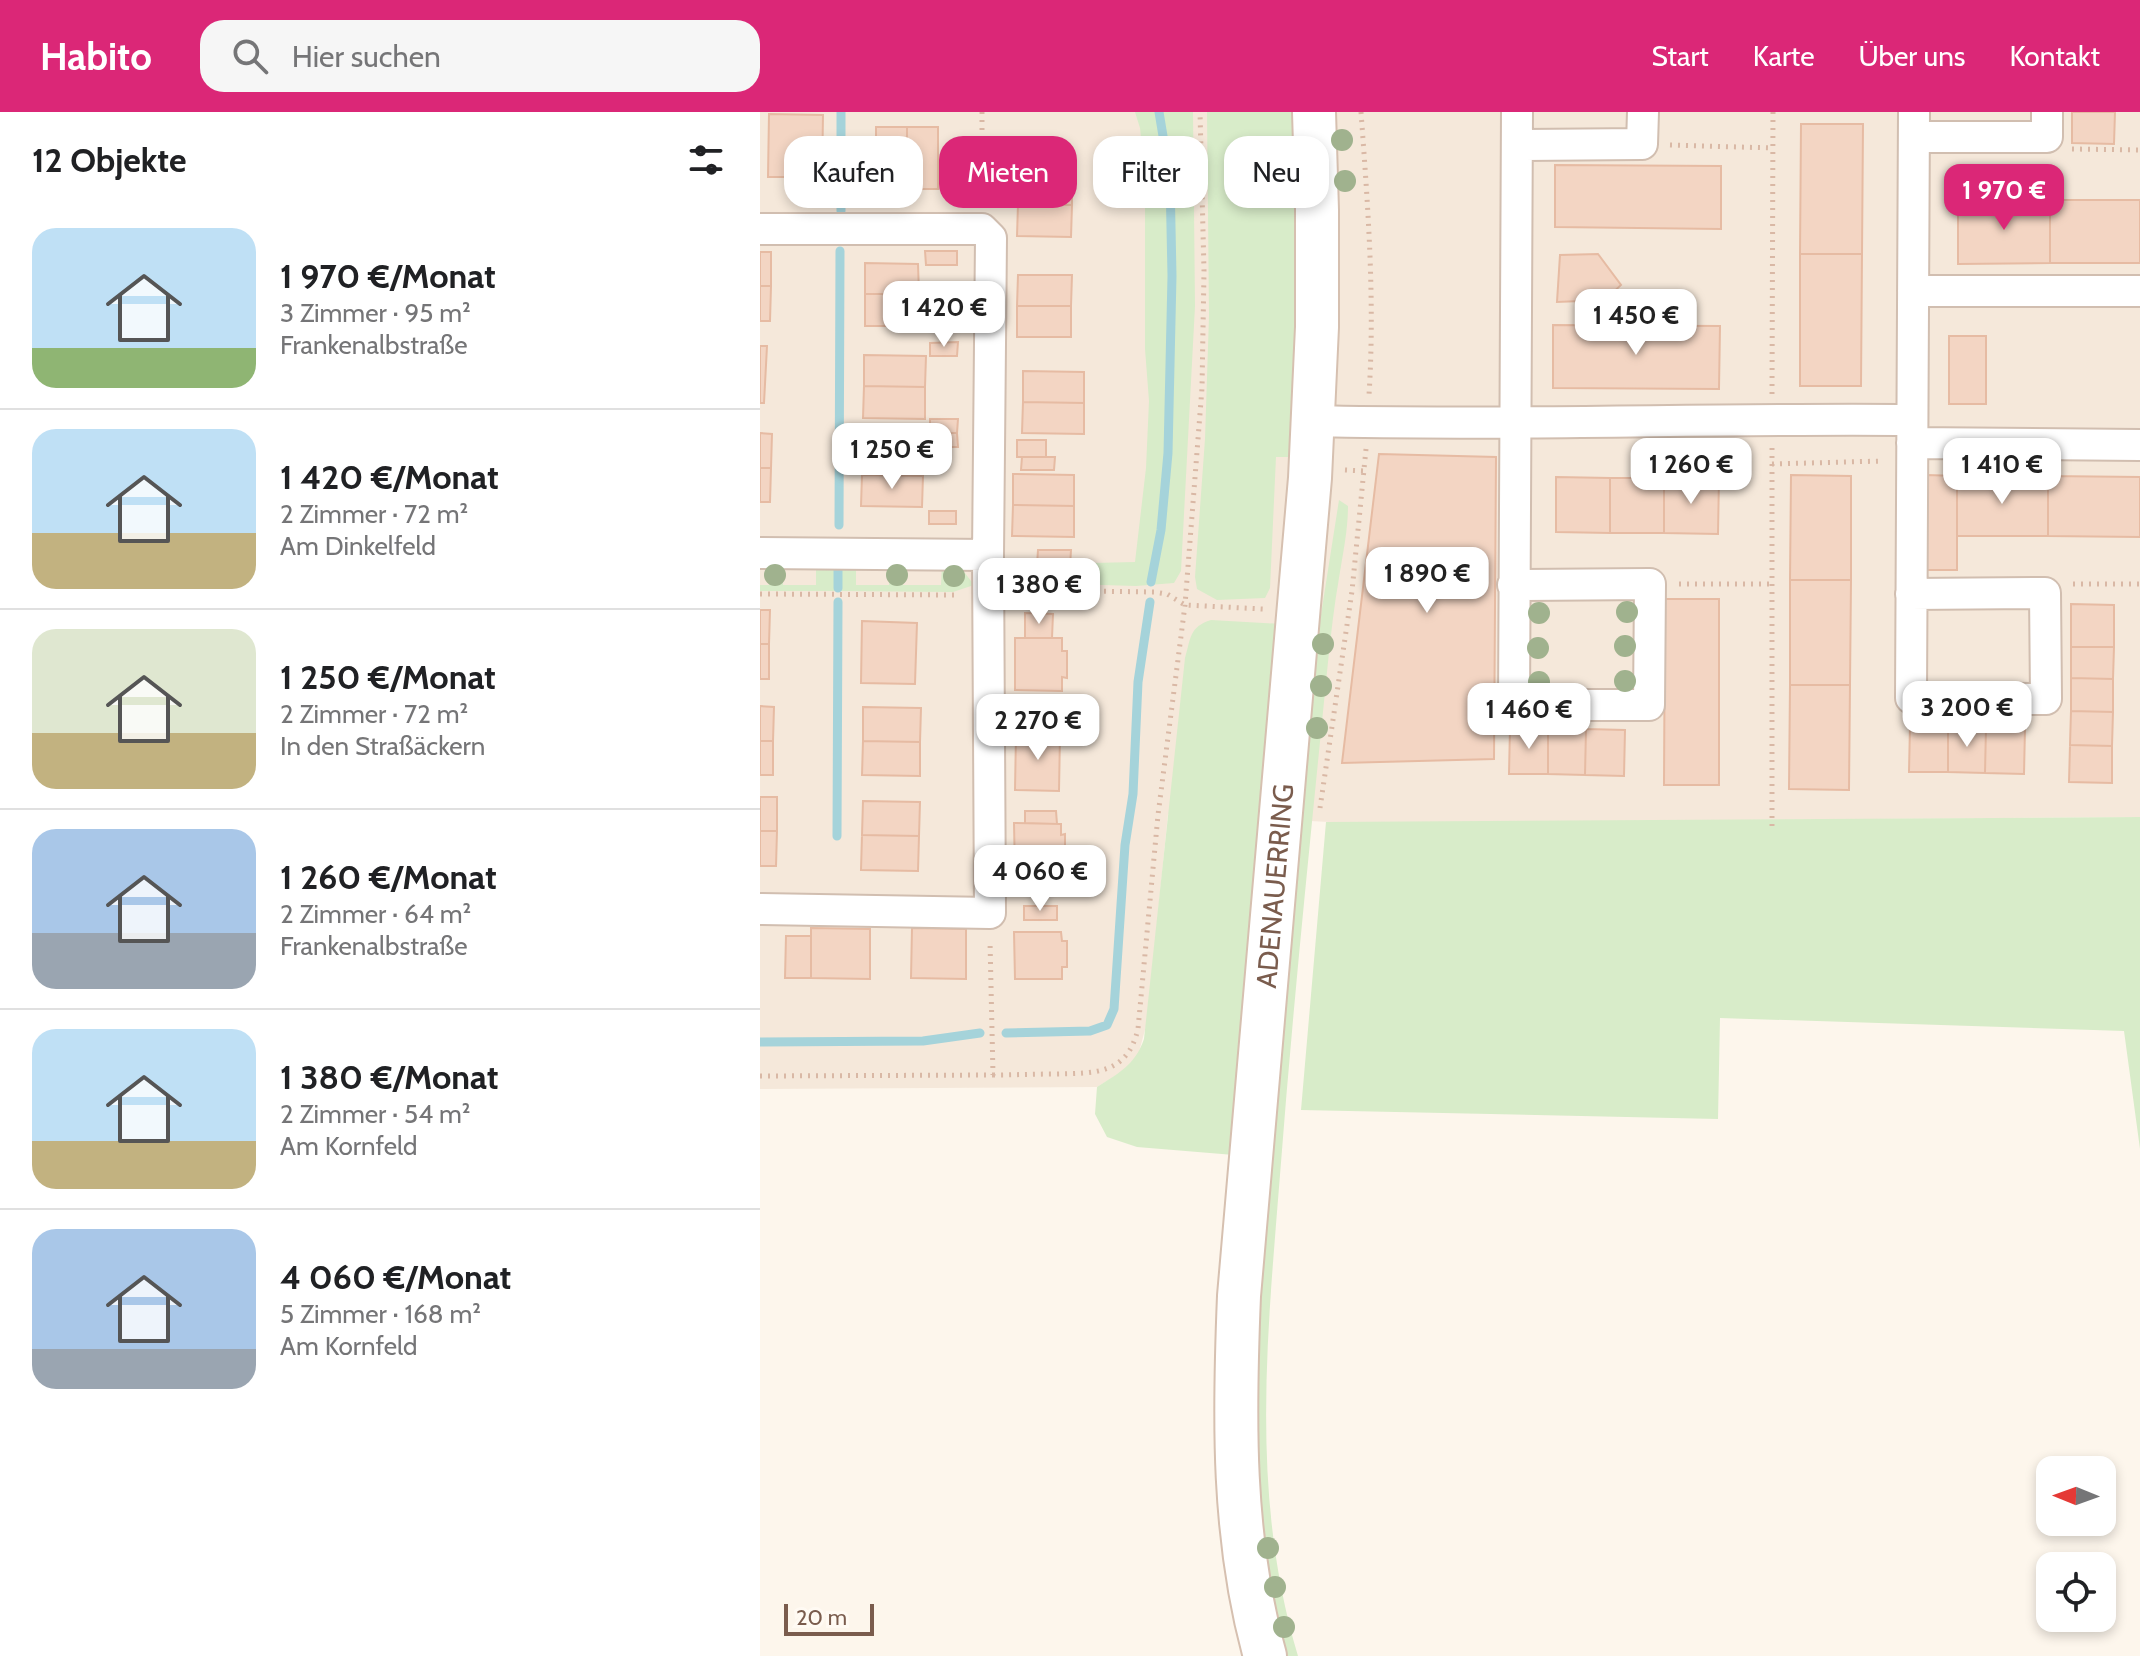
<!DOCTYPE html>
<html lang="de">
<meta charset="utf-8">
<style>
body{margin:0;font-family:Cabin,sans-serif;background:#f6f6f6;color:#202124;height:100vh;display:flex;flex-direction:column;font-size:30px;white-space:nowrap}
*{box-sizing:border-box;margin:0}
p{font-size:26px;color:#757577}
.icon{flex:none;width:44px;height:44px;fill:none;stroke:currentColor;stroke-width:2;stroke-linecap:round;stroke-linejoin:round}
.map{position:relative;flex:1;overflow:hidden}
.sheet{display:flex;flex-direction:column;background:#fff;width:760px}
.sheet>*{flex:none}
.hud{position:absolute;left:24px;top:24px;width:760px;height:72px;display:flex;gap:16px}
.needle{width:52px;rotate:271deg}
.fabs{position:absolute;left:1276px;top:1344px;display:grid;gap:16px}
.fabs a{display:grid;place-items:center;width:80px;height:80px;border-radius:16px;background:#fff;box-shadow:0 4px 12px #0003;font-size:40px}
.scale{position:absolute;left:24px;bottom:20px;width:90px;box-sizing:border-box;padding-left:8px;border:4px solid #7a5c4d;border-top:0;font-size:22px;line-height:28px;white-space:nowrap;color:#7a5c4d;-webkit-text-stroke:6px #fffaf3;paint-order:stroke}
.price{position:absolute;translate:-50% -68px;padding:0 18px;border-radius:16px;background:#fff;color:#222;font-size:26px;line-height:52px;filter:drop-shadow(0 2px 4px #0008)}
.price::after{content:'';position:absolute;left:50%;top:48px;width:24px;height:18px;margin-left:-12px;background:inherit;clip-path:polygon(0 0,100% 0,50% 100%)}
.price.active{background:#db2777;color:#fff}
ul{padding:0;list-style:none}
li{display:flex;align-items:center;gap:24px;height:200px;padding:0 32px}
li+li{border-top:2px solid #e0e0e0}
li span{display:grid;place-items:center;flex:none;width:224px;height:160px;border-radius:24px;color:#555}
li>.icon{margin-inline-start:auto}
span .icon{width:96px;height:96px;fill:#fffc;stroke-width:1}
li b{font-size:34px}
h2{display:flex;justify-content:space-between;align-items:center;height:96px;padding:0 32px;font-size:34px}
.chip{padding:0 28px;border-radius:24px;background:#fff;box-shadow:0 4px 12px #0003;font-size:28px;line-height:72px}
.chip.active{background:#db2777;color:#fff}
header{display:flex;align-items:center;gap:48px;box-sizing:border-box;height:112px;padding:0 40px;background:#db2777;color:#fff}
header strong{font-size:38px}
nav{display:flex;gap:44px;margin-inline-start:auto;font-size:28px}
.search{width:560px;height:72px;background:#f6f6f6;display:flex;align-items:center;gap:20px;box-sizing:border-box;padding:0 28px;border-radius:24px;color:#757577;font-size:30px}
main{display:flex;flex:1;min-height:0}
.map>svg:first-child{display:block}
.residential{fill:#f5e8da}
.green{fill:#d8ecc9}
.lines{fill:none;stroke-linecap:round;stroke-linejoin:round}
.stream{stroke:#a5d3da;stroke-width:9}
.building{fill:#f3d5c3;stroke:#e6bba3;stroke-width:2}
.street-casing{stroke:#d1beb0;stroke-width:34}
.secondary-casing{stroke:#d6c0b0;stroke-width:46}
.path{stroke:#d9b8a5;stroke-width:5;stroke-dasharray:2 6;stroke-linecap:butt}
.street{stroke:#fff;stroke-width:30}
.secondary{stroke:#fff;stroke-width:42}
.tree{fill:#a0b28e}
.labels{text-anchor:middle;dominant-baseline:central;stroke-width:8;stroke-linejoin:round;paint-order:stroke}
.street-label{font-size:28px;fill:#7a5c4d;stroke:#fffaf3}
</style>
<header>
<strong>Habito</strong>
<div class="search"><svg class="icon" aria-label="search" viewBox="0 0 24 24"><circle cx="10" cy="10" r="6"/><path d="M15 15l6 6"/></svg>Hier suchen</div>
<nav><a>Start</a><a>Karte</a><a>Über uns</a><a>Kontakt</a></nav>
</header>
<main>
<section class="sheet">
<h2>12 Objekte<svg class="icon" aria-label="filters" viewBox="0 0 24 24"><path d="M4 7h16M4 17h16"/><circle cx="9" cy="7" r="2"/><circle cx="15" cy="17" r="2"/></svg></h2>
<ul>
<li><span style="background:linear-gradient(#bfe0f5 75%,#8fb573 0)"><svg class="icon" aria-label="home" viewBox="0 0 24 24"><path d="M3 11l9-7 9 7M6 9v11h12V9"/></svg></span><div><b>1 970 €/Monat</b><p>3 Zimmer · 95 m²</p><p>Frankenalbstraße</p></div></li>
<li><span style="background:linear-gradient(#bfe0f5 65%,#c2b280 0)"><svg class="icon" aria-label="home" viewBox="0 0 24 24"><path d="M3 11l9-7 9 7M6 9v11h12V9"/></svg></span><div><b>1 420 €/Monat</b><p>2 Zimmer · 72 m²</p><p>Am Dinkelfeld</p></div></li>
<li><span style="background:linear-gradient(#dfe7d0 65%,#c2b280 0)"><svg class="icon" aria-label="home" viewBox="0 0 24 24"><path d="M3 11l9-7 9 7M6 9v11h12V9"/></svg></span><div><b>1 250 €/Monat</b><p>2 Zimmer · 72 m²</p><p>In den Straßäckern</p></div></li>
<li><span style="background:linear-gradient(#a9c7e8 65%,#9aa5b1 0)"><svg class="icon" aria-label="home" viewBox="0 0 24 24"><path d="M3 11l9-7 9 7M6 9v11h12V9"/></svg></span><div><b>1 260 €/Monat</b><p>2 Zimmer · 64 m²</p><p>Frankenalbstraße</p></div></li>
<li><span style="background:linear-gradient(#bfe0f5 70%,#c2b280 0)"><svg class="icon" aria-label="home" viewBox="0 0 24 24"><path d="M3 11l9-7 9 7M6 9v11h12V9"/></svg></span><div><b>1 380 €/Monat</b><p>2 Zimmer · 54 m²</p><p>Am Kornfeld</p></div></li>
<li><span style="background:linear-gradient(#a9c7e8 75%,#9aa5b1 0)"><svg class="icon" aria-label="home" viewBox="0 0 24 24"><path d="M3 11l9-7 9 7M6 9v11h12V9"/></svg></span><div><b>4 060 €/Monat</b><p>5 Zimmer · 168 m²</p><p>Am Kornfeld</p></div></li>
</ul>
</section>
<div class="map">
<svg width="1380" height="1544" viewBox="0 0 1380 1544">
<rect width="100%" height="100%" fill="#fdf6ec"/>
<path class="residential" d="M0 0H1380V705L589 711 408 702 387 910 378 944 368 956 337 975 0 977Z"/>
<path class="green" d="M375 0H433L435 194 421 459 414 471 376 474 243 470V453L375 450 386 356 389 289 385 237V65L380 16Z
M447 0H538L536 345H516L510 476 505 486 457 488 437 477 435 465 445 327 449 204Z
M579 388 588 394C588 418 583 441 579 466 574 494 571 522 568 550 551 721 533 892 520 1063 507 1226 490 1384 538 1544H523L503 1452 492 1278 549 579Z
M75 446V479H0V473H9V451H23V473H56V452Z
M81 446 96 451V473H129V452L143 451V473H181L182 452 205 461 214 473 193 480 81 479Z
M451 508 522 512 474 1043 377 1035 347 1025 335 1002 337 975C359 961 375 953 384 927L425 546C431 526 429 515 451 508Z
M1380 705V1037L1364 919 960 906 958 1007 541 998 566 710Z"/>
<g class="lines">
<path class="stream" d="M81 99V0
M79 413 80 139
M391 470 401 418 408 341 412 164 410 66 399 0
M78 476V450
M77 724 78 490
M246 921 330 919 347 913 354 897 365 733 373 682 378 570 390 490
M0 930 163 929 220 921"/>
</g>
<path class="building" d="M1312 0H1355L1354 32 1312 31Z
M9 2 63 3 62 65H8Z
M1041 12H1103L1102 142H1040Z
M116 15H147V77H116Z
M147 15H178V77H147Z
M258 39 312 40V93L258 92Z
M795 53 961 54V117L795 115Z
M795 53 961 54V117L795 115Z
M1290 88V151L1198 152V89Z
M1290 88H1380V151H1290Z
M258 92 312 93 311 125 257 124Z
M165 139H197V153H166Z
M0 140H11V174H0Z
M838 142 861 173 845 188 797 190 800 143Z
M1040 142H1102L1101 274H1040Z
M105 151 158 152 159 182H105Z
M258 163H312L311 194H257Z
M0 174H11L10 209H0Z
M105 182H159V214H105Z
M257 194H311V225H257Z
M793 213 960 214 959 277 793 276Z
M793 213 960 214 959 277 793 276Z
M1189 224H1226V292H1189Z
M198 230 197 244H170V231Z
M0 234H7L4 291H0Z
M104 243 166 244 165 275 104 274Z
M263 259 324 260V291L263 290Z
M104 274 165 275V307L103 306Z
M263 290 324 291V322L262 321Z
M170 307H198L197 321H170Z
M0 321 12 322 11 356H0Z
M170 321H197L198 335H170Z
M257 328H286V345H257Z
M102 331 163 333V364L102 363Z
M619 342 736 345 734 647 582 651Z
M262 345H295L294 358H261Z
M0 356H11L10 390H0Z
M253 362 314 363V394L253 393Z
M102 363 163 364 162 395 101 394Z
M1031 363 1091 364V468H1030Z
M1167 363 1197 364V458H1167Z
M1197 364H1288V424H1197Z
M1288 364 1380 365V425L1288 424Z
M796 365 850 366V421L796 420Z
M850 366H904V421H850Z
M904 366H959L958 422 904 421Z
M253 393 314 394V425L252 424Z
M169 399H196V412H169Z
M278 438H311L310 454 277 453Z
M1030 468H1091L1090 573H1030Z
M905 487H959V673H904Z
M1311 492 1354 493V535H1311Z
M0 498H10L9 532H0Z
M265 501 293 502 292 526H265Z
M102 509 157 511 155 572 101 571Z
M255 526H302V539H307V566L302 565V579L255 578Z
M0 532H9V567H0Z
M1311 535H1354L1353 567 1311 566Z
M1311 566 1353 567V600L1311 599Z
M1030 573H1090L1089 678 1029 677Z
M0 594 14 595 13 629H0Z
M103 595 161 596 160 630 103 629Z
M1311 599 1353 600 1352 634 1310 633Z
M1150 614H1188V660H1149Z
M1188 614 1226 615 1225 661 1188 660Z
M1226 615 1265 616 1264 662 1225 661Z
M750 616H788V662H749Z
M788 616 826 617 825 663 788 662Z
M826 617 865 618 864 664 825 663Z
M256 622 300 623 299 679 255 678Z
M0 629H13V663H0Z
M103 629 160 630V664L102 663Z
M1310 633 1352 634V671L1309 670Z
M0 685H17V719H0Z
M103 689 160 690 159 724 102 723Z
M265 699H296L297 712 265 711Z
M254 711 301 712V723L305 722V746H300V761H255Z
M0 719H17L16 754H0Z
M102 723 159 724 158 759 101 758Z
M264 794H297V808H264Z
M51 816 110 817V867L51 866Z
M152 816 206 817V867L151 866Z
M254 820H301L302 829H307V855H302V867H255Z
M26 824H51V866H25Z"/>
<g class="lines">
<defs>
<path id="street" d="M1154 25H1287V0
M757 33 882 32 883 0
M0 117H222L231 126 228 443 230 801 0 797
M1153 179H1380
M552 309C752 314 952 306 1152 308
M1152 331 1380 333
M0 441 228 443
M753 473 890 472 889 593H754L757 0
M1151 482 1285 481 1286 587 1151 586 1154 0"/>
<g id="secondary">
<path id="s1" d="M505 1544C472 1426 474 1305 479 1184L550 366 557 215V98L554 0"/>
</g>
</defs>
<use href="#street" class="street-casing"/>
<use href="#secondary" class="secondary-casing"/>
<path class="path" d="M222 0V88
M601 0C608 95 615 188 609 283
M910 33 1013 36
M1312 37 1380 38
M1012 282 1013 0
M1012 336V719
M1012 352 1123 349
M585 358 605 359
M919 472H1012
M1313 472H1380
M256 478 394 480 407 482 425 493 503 497
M0 482 199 483
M560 696 592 479 606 337
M233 963C254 963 274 962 295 962 335 961 367 963 378 917L398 703 425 493 442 276 444 159 440 0
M0 964 233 963 230 829"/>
<use href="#street" class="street"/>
<use href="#secondary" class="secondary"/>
</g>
<g class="tree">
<circle cx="582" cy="28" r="11"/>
<circle cx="585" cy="69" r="11"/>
<circle cx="15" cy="463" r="11"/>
<circle cx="137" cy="463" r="11"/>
<circle cx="194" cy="464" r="11"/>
<circle cx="867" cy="500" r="11"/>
<circle cx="779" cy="501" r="11"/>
<circle cx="563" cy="532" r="11"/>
<circle cx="865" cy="534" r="11"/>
<circle cx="778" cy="536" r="11"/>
<circle cx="865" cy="569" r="11"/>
<circle cx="779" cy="570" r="11"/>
<circle cx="561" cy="574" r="11"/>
<circle cx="557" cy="616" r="11"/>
<circle cx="508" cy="1436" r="11"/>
<circle cx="515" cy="1475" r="11"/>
<circle cx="524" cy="1515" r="11"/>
</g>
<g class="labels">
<g class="street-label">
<text stroke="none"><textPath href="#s1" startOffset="774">ADENAUERRING</textPath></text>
</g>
</g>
</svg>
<div class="fabs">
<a><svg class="needle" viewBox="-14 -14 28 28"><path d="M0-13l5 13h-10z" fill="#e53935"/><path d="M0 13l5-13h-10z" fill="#757577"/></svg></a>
<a><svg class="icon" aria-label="locate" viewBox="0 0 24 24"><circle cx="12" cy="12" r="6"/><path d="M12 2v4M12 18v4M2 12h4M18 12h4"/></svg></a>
</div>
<div class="scale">20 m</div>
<b class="price active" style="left:1244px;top:120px">1 970 €</b>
<b class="price" style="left:184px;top:237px">1 420 €</b>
<b class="price" style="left:876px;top:245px">1 450 €</b>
<b class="price" style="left:132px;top:379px">1 250 €</b>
<b class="price" style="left:931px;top:394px">1 260 €</b>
<b class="price" style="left:1242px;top:394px">1 410 €</b>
<b class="price" style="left:667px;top:503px">1 890 €</b>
<b class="price" style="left:279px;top:514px">1 380 €</b>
<b class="price" style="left:1207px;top:637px">3 200 €</b>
<b class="price" style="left:769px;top:639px">1 460 €</b>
<b class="price" style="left:278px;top:650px">2 270 €</b>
<b class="price" style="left:280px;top:801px">4 060 €</b>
<div class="hud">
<a class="chip">Kaufen</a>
<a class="chip active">Mieten</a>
<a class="chip">Filter</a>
<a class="chip">Neu</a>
</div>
</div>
</main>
